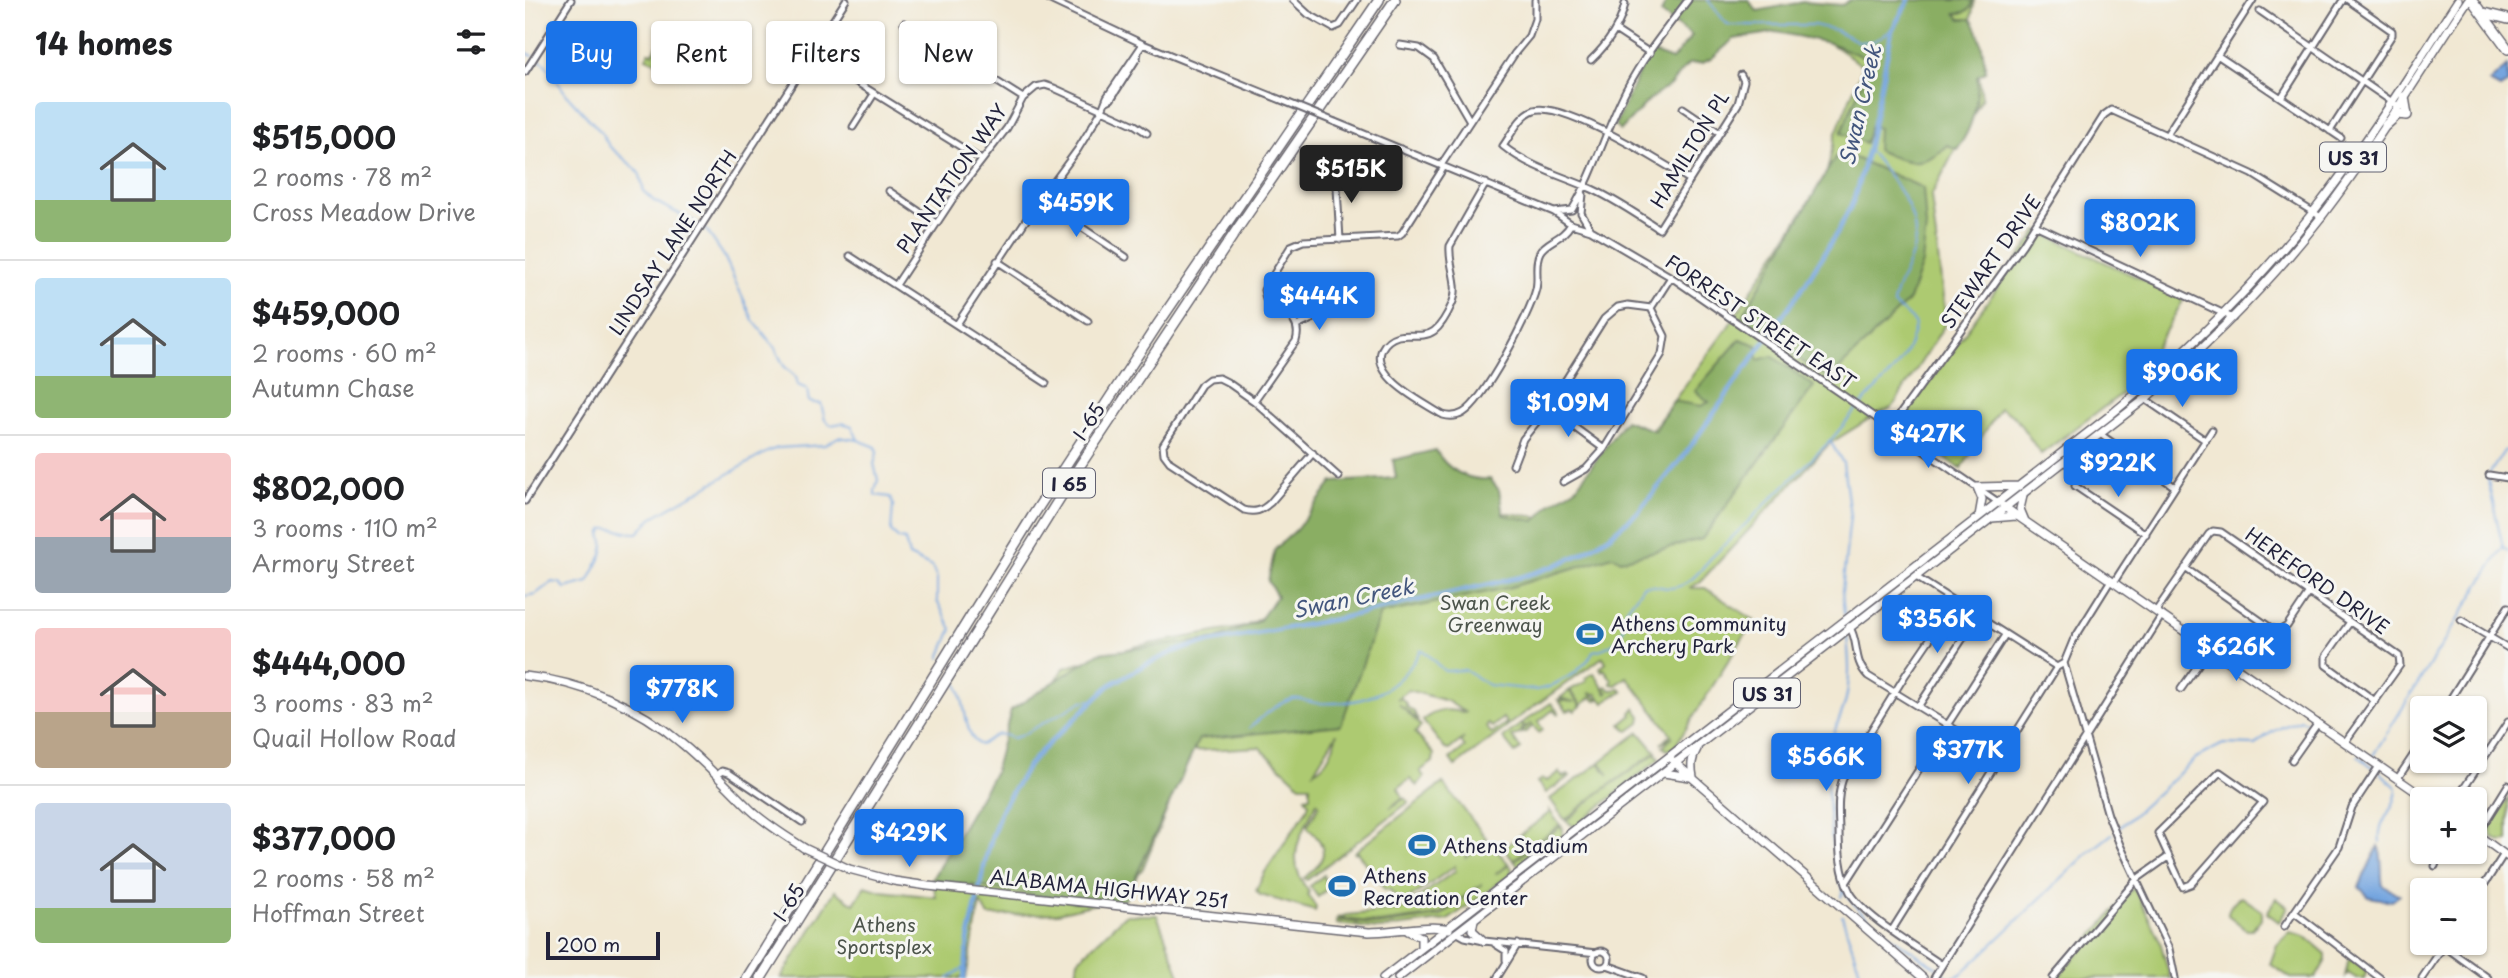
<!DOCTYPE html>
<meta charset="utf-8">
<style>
body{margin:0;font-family:"Playpen Sans",sans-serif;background:#f6f6f6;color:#202124;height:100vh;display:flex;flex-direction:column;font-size:26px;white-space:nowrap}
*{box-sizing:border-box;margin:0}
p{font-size:23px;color:#757577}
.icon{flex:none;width:38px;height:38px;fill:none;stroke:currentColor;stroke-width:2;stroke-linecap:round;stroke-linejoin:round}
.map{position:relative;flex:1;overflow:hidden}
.details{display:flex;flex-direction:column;background:#fff;width:525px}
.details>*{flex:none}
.top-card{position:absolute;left:21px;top:21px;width:665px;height:63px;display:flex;gap:14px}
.fabs{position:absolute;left:1885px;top:696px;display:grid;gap:14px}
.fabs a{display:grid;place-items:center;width:77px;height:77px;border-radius:7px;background:#fff;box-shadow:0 2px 5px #0004;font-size:35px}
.scale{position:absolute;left:21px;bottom:18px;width:114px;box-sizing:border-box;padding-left:7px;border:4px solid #22223b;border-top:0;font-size:19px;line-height:24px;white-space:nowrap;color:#22223b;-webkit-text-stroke:5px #f6f6f2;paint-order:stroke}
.price{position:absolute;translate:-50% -60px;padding:0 16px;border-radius:7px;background:#1a73e8;color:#fff;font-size:23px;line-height:46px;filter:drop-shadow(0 2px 4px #0008)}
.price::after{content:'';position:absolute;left:50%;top:42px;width:21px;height:16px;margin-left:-10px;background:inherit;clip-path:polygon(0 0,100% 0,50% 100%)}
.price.selected{background:#222;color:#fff}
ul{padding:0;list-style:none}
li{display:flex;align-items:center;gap:21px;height:175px;padding:0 35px}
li+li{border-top:2px solid #e0e0e0}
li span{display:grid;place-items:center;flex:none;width:196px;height:140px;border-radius:7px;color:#555}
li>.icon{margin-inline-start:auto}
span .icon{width:84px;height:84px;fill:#fffc;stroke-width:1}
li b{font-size:30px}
h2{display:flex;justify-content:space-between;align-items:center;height:84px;padding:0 35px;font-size:30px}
.chip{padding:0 24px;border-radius:7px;background:#fff;box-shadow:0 2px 5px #0004;font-size:24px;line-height:63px}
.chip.selected{background:#1a73e8;color:#fff}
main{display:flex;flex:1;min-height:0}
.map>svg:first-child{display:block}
.green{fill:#adca71;stroke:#687656;stroke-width:2;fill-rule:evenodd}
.forest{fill:#8aae63;stroke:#56684f;stroke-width:2}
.water{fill:#75a5df;stroke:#4c648d;stroke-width:2}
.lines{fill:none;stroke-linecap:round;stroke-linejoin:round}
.stream{stroke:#75a5df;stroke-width:2}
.canal{stroke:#75a5df;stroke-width:4.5}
.minor-casing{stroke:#6a6770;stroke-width:9}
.major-casing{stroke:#6a6770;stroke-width:10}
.highway-casing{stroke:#6a6770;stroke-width:12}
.minor{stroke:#fff;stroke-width:5}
.major{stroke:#fff;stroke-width:7}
.highway{stroke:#fff;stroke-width:9}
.minor-bridge-casing{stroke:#6a6770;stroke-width:9;stroke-linecap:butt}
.major-bridge-casing{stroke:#6a6770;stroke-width:10;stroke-linecap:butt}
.minor-bridge{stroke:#fff;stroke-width:5}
.major-bridge{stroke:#fff;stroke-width:7}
.labels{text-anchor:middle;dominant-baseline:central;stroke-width:6;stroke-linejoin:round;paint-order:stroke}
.shield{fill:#f6f6f2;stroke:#626272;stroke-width:2}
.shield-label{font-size:18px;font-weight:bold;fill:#22223b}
.street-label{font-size:19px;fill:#22223b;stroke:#f6f6f2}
.park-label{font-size:19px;fill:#4c544b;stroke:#f6f6f2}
.poi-label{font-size:19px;fill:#22223b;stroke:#f6f6f2;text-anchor:start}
.water-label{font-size:21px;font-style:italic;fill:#43567d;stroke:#f6f6f2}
</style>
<main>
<section class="details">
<h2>14 homes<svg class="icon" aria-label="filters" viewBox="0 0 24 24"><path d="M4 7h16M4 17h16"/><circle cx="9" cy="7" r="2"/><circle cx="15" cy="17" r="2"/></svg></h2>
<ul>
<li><span style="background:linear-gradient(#bfe0f5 70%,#8fb573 0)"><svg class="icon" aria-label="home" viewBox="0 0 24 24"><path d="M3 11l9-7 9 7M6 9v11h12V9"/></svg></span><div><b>$515,000</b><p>2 rooms · 78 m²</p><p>Cross Meadow Drive</p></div></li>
<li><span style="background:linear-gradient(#bfe0f5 70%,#8fb573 0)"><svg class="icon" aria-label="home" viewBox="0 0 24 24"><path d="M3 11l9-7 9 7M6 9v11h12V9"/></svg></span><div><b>$459,000</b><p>2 rooms · 60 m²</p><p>Autumn Chase</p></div></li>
<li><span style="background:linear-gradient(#f6c9c9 60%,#9aa5b1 0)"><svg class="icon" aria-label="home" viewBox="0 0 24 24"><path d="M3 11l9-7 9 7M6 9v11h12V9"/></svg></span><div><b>$802,000</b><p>3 rooms · 110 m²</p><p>Armory Street</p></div></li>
<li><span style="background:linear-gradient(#f6c9c9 60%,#b9a48a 0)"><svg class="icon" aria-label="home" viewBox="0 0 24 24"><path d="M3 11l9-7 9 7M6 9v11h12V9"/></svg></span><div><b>$444,000</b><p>3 rooms · 83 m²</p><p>Quail Hollow Road</p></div></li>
<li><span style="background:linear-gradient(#c9d6e8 75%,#8fb573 0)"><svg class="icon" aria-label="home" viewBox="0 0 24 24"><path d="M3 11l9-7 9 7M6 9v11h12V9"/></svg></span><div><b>$377,000</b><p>2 rooms · 58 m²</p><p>Hoffman Street</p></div></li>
</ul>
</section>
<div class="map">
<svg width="1983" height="978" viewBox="0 0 1983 978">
<rect width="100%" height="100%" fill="#f6f6f2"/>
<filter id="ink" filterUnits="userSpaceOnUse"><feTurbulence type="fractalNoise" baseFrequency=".0143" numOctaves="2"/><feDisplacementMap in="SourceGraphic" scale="14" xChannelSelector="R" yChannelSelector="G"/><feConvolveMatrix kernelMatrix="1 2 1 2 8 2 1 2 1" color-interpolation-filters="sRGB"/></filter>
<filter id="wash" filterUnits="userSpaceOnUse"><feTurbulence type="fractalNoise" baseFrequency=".00686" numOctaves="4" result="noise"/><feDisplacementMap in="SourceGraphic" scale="28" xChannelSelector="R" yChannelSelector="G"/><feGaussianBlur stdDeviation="1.57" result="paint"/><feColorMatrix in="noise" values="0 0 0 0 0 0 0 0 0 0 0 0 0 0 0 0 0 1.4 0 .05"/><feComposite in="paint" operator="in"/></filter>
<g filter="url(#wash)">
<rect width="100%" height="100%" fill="#f1e8d3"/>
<path class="green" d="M1327 0H1450L1446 19 1457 98 1406 196 1421 323 1367 408 1352 414 1304 444 1174 583 1164 588H1180L1229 620 1149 748 1142 750 1138 747 1148 736 1136 744 1146 734 1102 677 1091 685 1086 684 1087 680 1079 669 1077 671 1075 668 1081 662 1078 657 983 725 978 718 967 727 963 724 961 727 967 734 980 724 982 727 930 766 925 759 940 747 936 741 939 738 924 750 920 749 898 721 899 719C914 708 925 709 941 713L922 701 883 690 872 699 876 698 882 704 881 706 889 712 893 721 874 704 896 726 890 733 909 754 908 762 895 771 899 777 892 786 885 779 873 788 878 797 865 808 880 798 884 802 782 880 779 878C802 861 805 847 783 828V825L794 805 792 802C776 835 758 859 784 892L782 894 791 907 790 911 735 895 731 890 740 872 782 809 784 803 780 797 785 796V785H775L734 747 666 751 618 868 595 898 533 913 464 916 455 903 441 978H256L310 891 329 904 340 886 356 891 411 897 407 879 539 668 613 646 719 627 916 518 983 513 1036 520 1085 487 1203 327 1301 176 1311 133 1338 66 1305 43ZM812 733C808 751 802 765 789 771Z
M135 41 139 43 137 48 143 52 133 63 121 58 124 52 128 53Z
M1513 231 1659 299 1624 359 1627 371 1516 454 1490 417 1475 408 1436 469 1373 426Z
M1069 673 1082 694 1083 693 1079 688 1081 686 1086 690 1095 689 1098 692 1092 695 1091 694 1079 703 1072 694 1064 693 1074 699 1071 701 1066 697 1057 705 1045 690 1062 681 1060 678Z
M1044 691 1056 706 1050 711 1047 709 1042 711 1033 700 1049 702 1035 698Z
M1026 703 1034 713 1032 714 1028 710 1013 722 1018 730 1014 733 1005 723 1007 727 999 733 997 731 1004 725 1000 727 997 723Z
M1110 708 1116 716 1115 723 1104 731 1101 730 1096 724 1107 715 1106 713Z
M996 724 999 728 996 730 997 733 987 737 996 749 990 753 978 738Z
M1114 732 1131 752 1072 794 1040 820 1025 799 1074 763 1084 775 1075 762Z
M1131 753 1134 759 1050 827 1041 821 1074 793Z
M1034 772 1038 777 1044 775 1045 776 1021 793 1012 782 1017 779 1022 781Z
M918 783 962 839 940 858 964 842 984 864 970 874 985 865 987 869 985 875 923 920 854 929 812 924 811 920 853 925 916 916 957 884 913 915 854 923 812 918 821 915 876 910 930 871V866L877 904 864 889 860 890 832 852 828 853Z
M1983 798V841L1976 842 1968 838 1965 829Z
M1024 810 1035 825 988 860 978 847H980L1024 813Z
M1036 826 1038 829 1037 837 999 866H994L989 861Z
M799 875 803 888 793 897 785 886Z
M1609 887 1635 941 1645 978H1532Z
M1717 897 1737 911V917L1727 930H1722L1703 915C1703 908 1710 898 1717 897Z
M1751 898 1763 907 1754 922 1742 913Z
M600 915H632L656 978H558L551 976 553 960Z
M1765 932 1780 936 1801 954V960L1791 978H1766L1745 964 1752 945Z
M1824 958 1842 971 1839 978H1831L1823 973 1820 976Z"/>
<path class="forest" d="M1142 0H1223L1232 11 1278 2 1317 5 1325 0H1448L1446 8 1440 12 1431 14 1435 19H1446C1457 34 1458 54 1461 72L1452 76C1454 101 1448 128 1432 149L1422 145C1399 169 1379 163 1352 150L1353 128 1346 125 1340 143 1316 133 1346 60 1305 43 1251 32 1209 39 1186 59 1177 63 1163 64 1145 85 1124 100 1095 131 1090 125 1116 68 1126 52 1147 60 1167 36 1136 13Z
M1314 151 1398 188 1401 227 1397 263 1384 300 1304 379 1215 320Z
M1215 339 1232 345 1233 360 1247 356 1289 386 1177 539 1096 560 1088 556 983 588 855 614 816 725 674 739 600 900 552 902 407 879 469 773 486 710 574 653 692 639 734 621 752 596 743 581 750 549 771 530 808 482 871 478 868 460 911 450C921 470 943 481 965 479L974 490 978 515 1010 521 1026 503 1050 489 1100 420 1130 431 1148 401 1176 406 1184 402 1170 391Z"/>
<path class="water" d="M1982 66 1983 83 1975 88 1964 82Z
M1853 846C1859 857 1855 873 1858 886L1875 895 1867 901 1844 897 1834 887Z"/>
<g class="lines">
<path class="stream" d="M1183 0 1201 23 1205 25H1289L1310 30 1335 42 1349 41 1367 30
M0 52 8 56
M13 59 20 64 42 95 76 132 84 146 111 169 115 175 119 192 129 201 172 223
M180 228 199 256 228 320 250 348 259 366 271 377 273 385 282 389 284 402 296 404 300 420 306 425 317 423 327 426 333 440
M1336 405C1360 378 1383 364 1390 325L1387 319 1368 304C1371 285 1381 272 1387 254 1401 215 1365 177 1343 149
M1305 441 1318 463 1325 516 1317 591 1319 614
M1965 473 1979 451H1983
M1962 477 1978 547 1983 551
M0 596 11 594 27 582 35 583 40 588 63 582 77 555 79 546 76 534 79 529C94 527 99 534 113 533L128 517 244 451 253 448 300 445 313 437 333 440 351 447 352 453 349 464 353 480 350 490V495L365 497 368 505 366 532 374 539 380 540 384 556 407 567 412 579V601L427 629 415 658
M1322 636C1324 659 1326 680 1320 703 1314 723 1304 740 1300 761 1304 796 1304 865 1321 893 1336 919 1386 950 1412 968
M428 677C443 698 437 735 455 745 470 737 469 730 488 738L495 736 558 701 569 700
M724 728C737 717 749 706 764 700 773 696 782 702 791 703 839 705 871 694 896 650 906 654 910 665 920 671L940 670 963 685 1011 690 1024 687 1050 673 1063 660 1068 651C1081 649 1095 642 1099 627 1100 621 1098 616 1101 610 1106 602 1113 595 1118 586 1131 584 1135 588 1145 588 1164 587 1174 572 1185 559L1305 441 1332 409
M1833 756 1849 768
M1847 757 1978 547
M1855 772 1872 788C1872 808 1851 822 1855 842
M1594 828 1671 758 1698 744 1730 745C1743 732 1759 726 1776 720L1788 725
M1316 897 1318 890
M1317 916 1336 974 1335 978
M1416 971 1424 978
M424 978 440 967
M1427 978 1436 974 1564 852 1587 834"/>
<path class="canal" d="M439 978 443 941 462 853 475 812 501 769 514 753 585 685 618 666 648 652 671 645 811 619 996 577 1027 567 1056 554 1083 537 1112 513 1158 457 1280 284 1313 231 1328 202 1343 149 1367 30 1384 0"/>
</g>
</g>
<g filter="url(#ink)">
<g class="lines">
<defs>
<path id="minor" d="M525 0 618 44 761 102
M768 0 783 14 808 28 815 25 832 0
M1735 11 1873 106
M379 23 498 98
M1090 30 1125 53
M875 45 894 48 909 59 945 121
M285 55 295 58 299 62 457 160
M1692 55 1816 138
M1066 60C1082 45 1095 26 1100 4
M0 72 46 0
M1756 98 1818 0
M582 101 586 99 612 58 613 52
M1158 108 1195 133
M810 122 1029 212 1046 224 1066 230 1146 277 1473 502
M328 127 349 94
M1805 131 1867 35V31L1823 0
M1642 134 1728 0
M916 165 990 53 1004 36 1010 19V0
M809 174 812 188 815 240
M1165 180C1138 163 1038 101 1009 110 995 115 986 135 978 146 1004 167 1037 176 1067 189 1091 200 1113 215 1134 229L1213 104 1219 81 1216 75
M961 183 925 246C923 267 936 284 927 304 923 313 917 325 909 331 898 339 885 333 873 336 866 338 860 343 857 349 845 377 899 403 918 415 925 417 931 417 938 413 959 401 1005 314 1011 289 1014 277 1009 263 1015 252 1022 240 1037 240 1046 224
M364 191 411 223
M1058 194 1056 213 1066 230
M516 200 601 257
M1029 212 1047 210C1070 172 1081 129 1101 90 1118 57 1141 29 1163 0
M1510 225 1708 318
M325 256 521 383
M472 261 563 321
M371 285 431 194 482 128 498 98 511 87 520 85 529 88 610 125 622 133
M1126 308 1146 277
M432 324 501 220 553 149 577 110 582 97 618 44
M772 326 802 312
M1620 399 1680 440
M729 401 771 341C778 318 756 312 741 299L739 290 766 246 778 241 873 236 877 233 919 167
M1023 408 1079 449
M1365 428 1498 244 1579 115 1586 110 1727 174 1796 217
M1575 434 1650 487
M788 453 745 503C736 511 730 513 719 510L645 462 639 454 638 445 676 385 684 379 694 378 702 382 729 401 814 477
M988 465 998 439 1023 408 1079 319 1093 307 1103 305 1126 308
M1964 475 1983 478
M1038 482 1061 469 1079 449 1137 354 1140 336 1126 308
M1550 486 1621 534
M0 501 321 0
M1660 568 1746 628 1754 631 1762 626 1784 593
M1391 577 1532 667
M1589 582 1687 430
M1631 611 1684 534 1688 531 1696 532 1874 656 1875 665 1820 742
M1936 620 1983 648
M1825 622 1801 656V665L1850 701
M1324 626C1335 642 1327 660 1343 676L1475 757
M1539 663 1583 815 1595 845 1644 949 1650 978
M1656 689 1685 648
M1393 707 1452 617
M1919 709 1983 607
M1767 760 1793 723
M1695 772 1738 802 1666 884 1658 887 1633 833Z
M192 775 197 771 204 773 277 822
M1873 778 1897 742
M1931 800 1983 722
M1952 835 1983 785
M1910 866 1915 852
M1321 883 1480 635
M1950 899 1979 854
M1770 913 1855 978
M1759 927 1814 847 1827 807 1854 766
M1367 930 1532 667 1539 663 1548 641 1586 580
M931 932 940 937 959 941 1072 953
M970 944 981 951V960
M1919 946 1963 978
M1068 959a8 8 0 1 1 16 0a8 8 0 1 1-16 0Z
M1082 965 1118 978
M1417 965C1393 948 1339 917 1325 892 1315 873 1314 849 1314 829 1313 809 1312 789 1321 771L1381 674 1430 602
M972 978 993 944
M1409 978 1637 615
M1528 978 1612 879 1643 857
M1897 978 1921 943"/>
<path id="major" d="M1498 496 1495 509 1500 521
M1478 506 1903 800
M1454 516 1457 499 1452 487 1494 486
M1467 518 1491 516
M0 676C57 682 113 706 156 743 181 763 203 788 226 810 242 825 261 836 279 848
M1148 761 1398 978
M1139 773 1165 777
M1168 777C1166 766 1166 759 1172 749
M1950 833 1983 857
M324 869 369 881 403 886 844 932C867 932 905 924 924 929
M949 920 947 930 959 941
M883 931 896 937V948
M858 978 1583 417C1659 355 1729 288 1789 211 1842 144 1887 71 1933 0
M873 978 1620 399C1685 343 1745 283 1797 216 1850 147 1895 72 1943 0"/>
<path id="highway" d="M1947 0 1983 49
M1959 13 1983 19
M1861 125 1873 114 1882 115 1879 97
M222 978 507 517 631 327 854 0
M236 978 556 464 713 228 870 0"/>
</defs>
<use href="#minor" class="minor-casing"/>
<use href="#major" class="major-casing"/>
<use href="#highway" class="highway-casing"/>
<use href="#minor" class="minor"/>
<use href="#major" class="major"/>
<use href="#highway" class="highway"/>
<defs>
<path id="minor-bridge" d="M761 102 810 122"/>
<path id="major-bridge" d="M279 848 324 869"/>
</defs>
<use href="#minor-bridge" class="minor-bridge-casing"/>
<use href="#major-bridge" class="major-bridge-casing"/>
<use href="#minor-bridge" class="minor-bridge"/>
<use href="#major-bridge" class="major-bridge"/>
</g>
</g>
<defs>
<symbol id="stadium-bare" viewBox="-9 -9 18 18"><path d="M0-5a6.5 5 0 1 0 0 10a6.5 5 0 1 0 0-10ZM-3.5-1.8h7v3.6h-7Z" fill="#1f6fb2" stroke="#f6f6f2" stroke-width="2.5" paint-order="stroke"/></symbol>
</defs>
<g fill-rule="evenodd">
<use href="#stadium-bare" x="1046" y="615" width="38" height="38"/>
<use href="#stadium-bare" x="878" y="826" width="38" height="38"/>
<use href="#stadium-bare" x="798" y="867" width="38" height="38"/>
</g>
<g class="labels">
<g class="shield">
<rect x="1795" y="142.5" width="66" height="29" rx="5"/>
<rect x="518" y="468.5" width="52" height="29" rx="5"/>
<rect x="1209" y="678.5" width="66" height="29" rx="5"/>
</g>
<g class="shield-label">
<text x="1828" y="157">US 31</text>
<text x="544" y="483">I 65</text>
<text x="1242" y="693">US 31</text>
</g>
<g class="street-label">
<text transform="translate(1164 149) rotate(-59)">HAMILTON PL</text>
<text transform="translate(426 178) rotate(-55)">PLANTATION WAY</text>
<text transform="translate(147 242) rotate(-57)">LINDSAY LANE NORTH</text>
<text transform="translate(1465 261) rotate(-55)">STEWART DRIVE</text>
<text transform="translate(1236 321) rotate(34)">FORREST STREET EAST</text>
<text transform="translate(563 421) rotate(-57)">I-65</text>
<text transform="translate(1793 580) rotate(35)">HEREFORD DRIVE</text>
<text transform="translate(584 888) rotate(6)">ALABAMA HIGHWAY 251</text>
<text transform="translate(263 902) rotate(-58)">I-65</text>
</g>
<g class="park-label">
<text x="970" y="602">Swan Creek<tspan x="970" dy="22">Greenway</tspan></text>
<text x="359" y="924">Athens<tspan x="359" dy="22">Sportsplex</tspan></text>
</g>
<g class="poi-label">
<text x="1086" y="623">Athens Community<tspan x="1086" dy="22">Archery Park</tspan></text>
<text x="918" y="845">Athens Stadium</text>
<text x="838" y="875">Athens<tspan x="838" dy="22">Recreation Center</tspan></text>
</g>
<g class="water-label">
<text transform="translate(1334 105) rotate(-77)">Swan Creek</text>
<text transform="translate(828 597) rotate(-12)">Swan Creek</text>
</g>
</g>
</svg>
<div class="fabs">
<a><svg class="icon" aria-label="layers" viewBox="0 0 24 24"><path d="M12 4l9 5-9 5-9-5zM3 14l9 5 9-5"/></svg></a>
<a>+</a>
<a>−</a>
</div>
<div class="scale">200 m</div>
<b class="price selected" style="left:826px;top:205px">$515K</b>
<b class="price" style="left:551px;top:239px">$459K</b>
<b class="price" style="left:1615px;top:259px">$802K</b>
<b class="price" style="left:794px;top:332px">$444K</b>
<b class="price" style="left:1657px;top:409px">$906K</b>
<b class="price" style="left:1043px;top:439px">$1.09M</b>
<b class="price" style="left:1403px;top:470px">$427K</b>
<b class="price" style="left:1593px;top:499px">$922K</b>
<b class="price" style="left:1412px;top:655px">$356K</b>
<b class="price" style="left:1711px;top:683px">$626K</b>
<b class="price" style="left:157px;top:725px">$778K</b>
<b class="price" style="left:1443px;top:786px">$377K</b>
<b class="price" style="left:1301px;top:793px">$566K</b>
<b class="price" style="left:384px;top:869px">$429K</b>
<div class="top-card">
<a class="chip selected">Buy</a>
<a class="chip">Rent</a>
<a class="chip">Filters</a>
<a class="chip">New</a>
</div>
</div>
</main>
